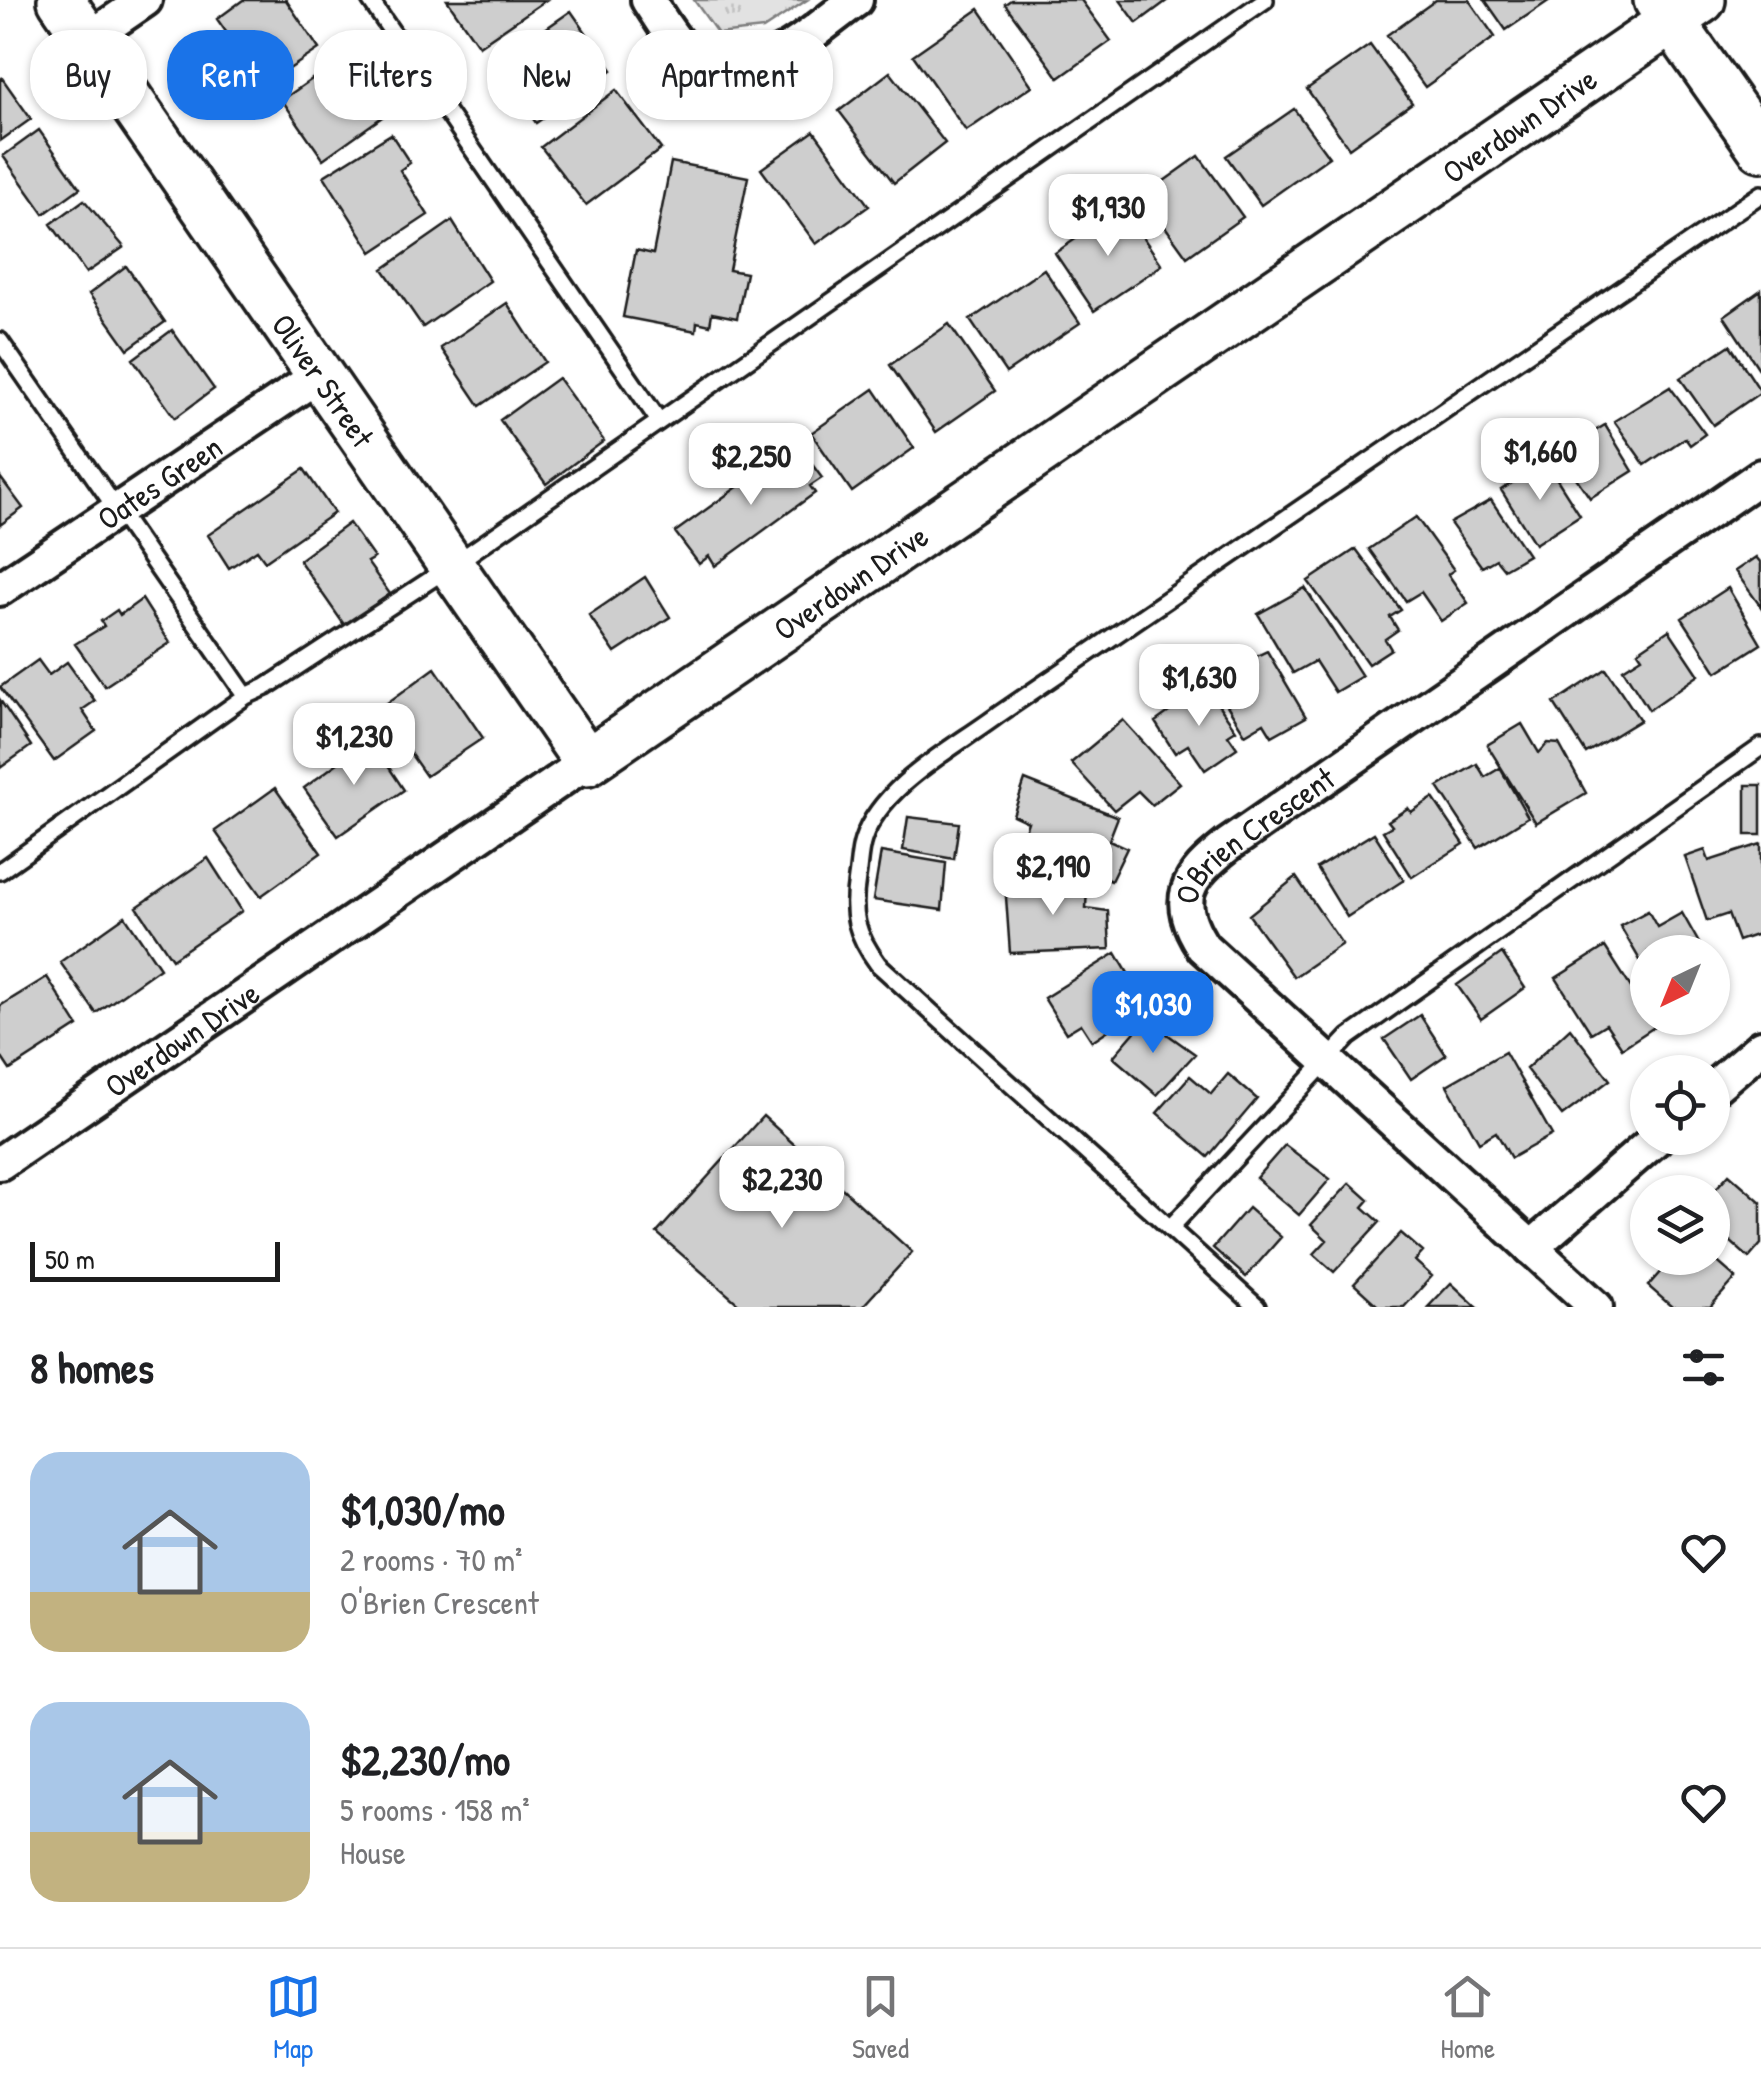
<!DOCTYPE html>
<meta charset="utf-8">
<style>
body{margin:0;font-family:"Patrick Hand",sans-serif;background:#f2f2f2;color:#202124;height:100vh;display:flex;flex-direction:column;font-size:38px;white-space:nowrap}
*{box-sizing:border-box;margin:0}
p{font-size:32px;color:#757577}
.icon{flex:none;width:55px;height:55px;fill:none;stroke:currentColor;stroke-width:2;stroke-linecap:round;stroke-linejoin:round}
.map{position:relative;height:1307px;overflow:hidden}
.drawer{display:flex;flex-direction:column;background:#fff;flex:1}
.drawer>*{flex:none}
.hud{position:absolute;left:30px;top:30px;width:1000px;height:90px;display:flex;gap:20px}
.needle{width:65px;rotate:223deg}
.buttons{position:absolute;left:1630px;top:935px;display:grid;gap:20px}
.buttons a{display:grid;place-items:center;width:100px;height:100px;border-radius:50%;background:#fff;box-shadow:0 2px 8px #0004;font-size:50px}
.scale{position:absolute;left:30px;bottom:25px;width:250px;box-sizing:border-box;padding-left:10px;border:5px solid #1c1c1c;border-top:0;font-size:28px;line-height:35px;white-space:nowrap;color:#1c1c1c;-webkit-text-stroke:8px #fff;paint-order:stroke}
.price{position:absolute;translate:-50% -85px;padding:0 22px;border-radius:20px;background:#fff;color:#222;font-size:32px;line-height:65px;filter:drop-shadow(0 2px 5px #0008)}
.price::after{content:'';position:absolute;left:50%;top:60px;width:30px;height:22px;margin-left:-15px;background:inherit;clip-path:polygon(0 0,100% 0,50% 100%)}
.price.selected{background:#1a73e8;color:#fff}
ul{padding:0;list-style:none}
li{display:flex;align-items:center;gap:30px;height:250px;padding:0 30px}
li span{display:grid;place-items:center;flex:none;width:280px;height:200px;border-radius:30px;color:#555}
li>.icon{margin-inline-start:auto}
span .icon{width:120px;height:120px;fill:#fffc;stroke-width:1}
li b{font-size:42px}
h2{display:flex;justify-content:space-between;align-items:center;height:120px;padding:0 30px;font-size:42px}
.tag{padding:0 35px;border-radius:40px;background:#fff;box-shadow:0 2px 8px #0004;font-size:35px;line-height:90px}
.tag.selected{background:#1a73e8;color:#fff}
.dock{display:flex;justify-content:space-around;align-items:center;height:140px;border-top:2px solid #e0e0e0;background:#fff;font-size:28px;color:#757577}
.dock a{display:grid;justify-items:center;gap:5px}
.dock .selected{color:#1a73e8}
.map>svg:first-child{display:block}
.park{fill:url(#park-tufts);stroke:#7f7f7f;stroke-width:2.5}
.building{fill:#cecece;stroke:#1c1c1c;stroke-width:2.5}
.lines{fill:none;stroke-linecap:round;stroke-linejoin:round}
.lane-casing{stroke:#1c1c1c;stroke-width:22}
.street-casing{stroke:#1c1c1c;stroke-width:40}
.secondary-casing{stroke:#1c1c1c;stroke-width:52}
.lane{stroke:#fff;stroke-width:15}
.street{stroke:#fff;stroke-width:32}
.secondary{stroke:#fff;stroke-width:45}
.labels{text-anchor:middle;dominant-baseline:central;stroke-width:10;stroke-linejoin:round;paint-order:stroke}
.street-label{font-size:32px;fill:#1c1c1c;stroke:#fff}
</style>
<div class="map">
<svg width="1761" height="1307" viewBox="0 0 1761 1307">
<defs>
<pattern id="park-tufts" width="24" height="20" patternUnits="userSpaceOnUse" patternTransform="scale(2.5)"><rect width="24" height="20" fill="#e2e2e2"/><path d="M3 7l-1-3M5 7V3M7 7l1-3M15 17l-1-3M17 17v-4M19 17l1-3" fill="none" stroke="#c1c1c1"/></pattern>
</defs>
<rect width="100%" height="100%" fill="#fff"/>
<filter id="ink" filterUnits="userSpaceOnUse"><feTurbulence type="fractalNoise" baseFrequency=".01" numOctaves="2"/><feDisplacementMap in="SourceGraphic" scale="20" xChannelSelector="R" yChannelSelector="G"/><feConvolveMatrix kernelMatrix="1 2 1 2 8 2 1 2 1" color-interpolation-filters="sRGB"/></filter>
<g filter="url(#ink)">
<path class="park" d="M694 0H807L763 29 718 34Z"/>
<path class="building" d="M243 0H286L319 49 264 86 217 19Z
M447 0H546L479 46Z
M1011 0H1081L1111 41 1059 78 1005 4Z
M1120 0H1168L1137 23Z
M1436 0H1469L1495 37 1425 87 1387 35Z
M1485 0H1550L1506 30Z
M979 9 1032 86 966 131 913 55Z
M571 11 612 70 536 123 495 64Z
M1370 45 1412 103 1349 148 1307 89Z
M345 56 385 115 323 159 282 100Z
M890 72 945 143 894 183 839 111Z
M2 78 31 119 0 141V80Z
M616 90 661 149 586 205 541 147Z
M1294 109 1329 157 1261 205 1226 156Z
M39 130 80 188 44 214 3 156Z
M814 131 869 206 816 244 761 169Z
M391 134 410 163 400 170 428 215 372 252 324 176Z
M1199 156 1243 217 1187 257 1143 196Z
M671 162 748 177 729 270 746 273 737 318 712 313 710 325 697 322 696 331 623 317 636 250 653 254Z
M84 200 124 247 86 273 51 224Z
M1122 207 1162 265 1094 311 1055 253Z
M452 221 490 281 423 327 383 269Z
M126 266 165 322 128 349 89 294Z
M1044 269 1080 323 1006 373 970 320Z
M1761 290V372L1724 316Z
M507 303 545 362 480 406 441 348Z
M949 324 995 391 936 432 890 365Z
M172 330 214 389 175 418 133 359Z
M1730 345 1761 392 1713 425 1680 378Z
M558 378 604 441 546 484 500 420Z
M1670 387 1705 434 1690 445 1685 438 1645 465 1614 421Z
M874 389 914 448 852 492 811 433Z
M1605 425 1633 471 1590 498 1559 453Z
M797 444 822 478 810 486 815 493 715 566 709 556 699 564 675 532Z
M1546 462 1580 515 1535 544 1501 490Z
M304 469 334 513 265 561 257 550 229 568 208 535Z
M0 477 23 508 0 525Z
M1491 500 1528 555 1504 569 1496 559 1482 567 1450 523Z
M1416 517 1454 570 1448 574 1468 603 1441 621 1421 592 1406 601 1369 549Z
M349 523 374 558 367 562 390 594 345 626 299 560Z
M1356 549 1401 610 1390 617 1398 630 1385 639 1391 649 1368 664 1308 581Z
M1756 557 1761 563V607L1735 571Z
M645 577 670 617 615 653 589 615Z
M1305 588 1362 676 1335 692 1315 661 1293 673 1258 614Z
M1728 588 1761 644 1717 672 1682 618Z
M142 599 170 643 105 686 75 644 104 626 101 621 117 610 120 615Z
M1669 630 1699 675 1649 710 1623 669 1642 657 1638 651Z
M1267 651 1306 717 1272 736 1264 723 1245 734 1210 678Z
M38 660 49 675 67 662 95 701 82 710 96 731 54 761 0 687Z
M435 668 483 738 426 776 379 709Z
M1606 669 1640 720 1586 753 1554 703Z
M1205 686 1236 730 1228 735 1237 748 1205 770 1188 745 1175 753 1155 722Z
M0 700 31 746 0 768Z
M1123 720 1180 783 1152 805 1138 791 1114 810 1071 763Z
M1522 724 1539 753 1548 743 1559 744 1586 793 1536 823 1487 745Z
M370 739 404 790 338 836 304 788Z
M1477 764 1485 777 1500 768 1528 817 1478 848 1438 787Z
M1025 780 1118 817 1109 840 1127 848 1111 881 1079 868 1076 875 1017 854 1028 822 1013 815Z
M1746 785H1761V835H1746Z
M275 788 321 853 261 896 215 831Z
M1433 798 1464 844 1412 877 1383 831 1392 826 1388 821 1408 808 1411 812Z
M908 817 959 823 954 859 903 850Z
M1374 833 1404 880 1347 917 1317 868Z
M1761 844V933L1738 941 1728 914 1707 921 1685 857 1705 850 1709 861Z
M881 852 946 863 942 910 873 900Z
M208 858 242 911 172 959 137 907Z
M1296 877 1342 944 1294 977 1249 915Z
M1064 878 1065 887H1087L1086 908 1108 911 1110 949 1010 953 1005 883Z
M1648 911 1657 927 1682 913 1704 952H1648V974L1620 926Z
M125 916 160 968 96 1013 60 962Z
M1605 947 1635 994 1641 991 1648 1000V1018H1659L1662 1022 1622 1048 1606 1024 1591 1033 1556 978Z
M1116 953 1135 985 1119 996 1131 1015 1092 1041 1081 1024 1066 1033 1044 998Z
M1502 953 1525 988 1481 1019 1457 985Z
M47 977 78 1026 10 1070 0 1055V1006Z
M1420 1015 1446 1055 1411 1079 1384 1039Z
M1146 1019 1195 1054 1157 1095 1113 1057Z
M1570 1028 1610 1080 1562 1116 1526 1069Z
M1505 1052 1552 1135 1511 1158 1496 1132 1479 1142 1447 1085Z
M1228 1074 1257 1099 1208 1157 1157 1113 1190 1076 1211 1094Z
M763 1116 912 1252 862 1307H742L657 1233Z
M1285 1145 1330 1179 1299 1215 1256 1178Z
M1729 1174 1761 1202V1244L1749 1258 1712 1225V1193Z
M1350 1183 1369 1200 1363 1207 1380 1222 1334 1272 1314 1254 1327 1240 1311 1225Z
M1248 1208 1281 1237 1246 1277 1213 1248Z
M1401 1233 1423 1252 1415 1261 1432 1276 1404 1307H1379L1354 1284Z
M1712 1257 1736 1278 1710 1307H1672L1648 1286 1662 1270 1648 1258Z
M1451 1283 1477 1307H1428Z"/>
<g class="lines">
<defs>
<path id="lane" d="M370 0 659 421
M0 341 246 696
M0 871 246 696 266 687 453 565 1265 0
M1170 1228 878 964C856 934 851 915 857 878 859 866 859 852 863 840 881 785 954 748 998 715L1761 194
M1257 1307 1170 1228 1349 1037 1761 747"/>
<g id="street">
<path d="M648 0C662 21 676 47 697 62 748 96 817 27 856 0"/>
<path d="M88 39 145 0"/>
<path id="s1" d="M0 589 319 375"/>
<path d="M1712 1089 1761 1047"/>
<path id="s2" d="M0 1163 587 762"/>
<path d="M1531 1248 1657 1138"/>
<path id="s3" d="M1596 1307 1203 947C1172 899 1186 878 1228 845L1761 476"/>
</g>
<g id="secondary">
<path id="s4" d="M61 0 587 762 1702 0"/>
<path d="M1657 0 1761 148"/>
</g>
</defs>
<use href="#lane" class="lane-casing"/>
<use href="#street" class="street-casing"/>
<use href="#secondary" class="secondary-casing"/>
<use href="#lane" class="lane"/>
<use href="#street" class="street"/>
<use href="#secondary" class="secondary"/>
</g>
</g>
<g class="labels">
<g class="street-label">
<text stroke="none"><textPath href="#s4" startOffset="2055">Overdown Drive</textPath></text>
<text stroke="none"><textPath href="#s4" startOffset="462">Oliver Street</textPath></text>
<text stroke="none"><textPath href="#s1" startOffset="192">Oates Green</textPath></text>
<text stroke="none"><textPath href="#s4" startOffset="1245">Overdown Drive</textPath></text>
<text stroke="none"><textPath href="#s3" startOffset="680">O'Brien Crescent</textPath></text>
<text stroke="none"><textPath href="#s2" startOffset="220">Overdown Drive</textPath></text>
</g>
</g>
</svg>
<div class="buttons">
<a><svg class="needle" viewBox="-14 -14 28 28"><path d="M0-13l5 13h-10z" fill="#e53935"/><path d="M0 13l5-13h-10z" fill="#757577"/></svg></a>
<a><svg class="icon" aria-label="locate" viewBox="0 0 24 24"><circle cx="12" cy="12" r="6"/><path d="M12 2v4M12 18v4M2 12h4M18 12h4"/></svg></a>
<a><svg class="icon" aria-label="layers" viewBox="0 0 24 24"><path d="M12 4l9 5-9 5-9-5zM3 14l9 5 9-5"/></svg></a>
</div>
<div class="scale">50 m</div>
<b class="price" style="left:1108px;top:259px">$1,930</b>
<b class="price" style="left:1540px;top:503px">$1,660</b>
<b class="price" style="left:751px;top:508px">$2,250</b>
<b class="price" style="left:1199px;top:729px">$1,630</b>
<b class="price" style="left:354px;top:788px">$1,230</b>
<b class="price" style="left:1053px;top:918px">$2,190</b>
<b class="price selected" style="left:1153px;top:1056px">$1,030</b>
<b class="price" style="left:782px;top:1231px">$2,230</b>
<div class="hud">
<a class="tag">Buy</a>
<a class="tag selected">Rent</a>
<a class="tag">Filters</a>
<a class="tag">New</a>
<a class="tag">Apartment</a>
</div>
</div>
<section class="drawer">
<h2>8 homes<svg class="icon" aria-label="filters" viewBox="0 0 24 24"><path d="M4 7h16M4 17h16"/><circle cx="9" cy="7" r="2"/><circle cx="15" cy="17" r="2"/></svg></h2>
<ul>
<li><span style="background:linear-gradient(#a9c7e8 70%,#c2b280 0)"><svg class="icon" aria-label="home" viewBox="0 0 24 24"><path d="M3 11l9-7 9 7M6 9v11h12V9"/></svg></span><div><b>$1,030/mo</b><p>2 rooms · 70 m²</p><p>O'Brien Crescent</p></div><svg class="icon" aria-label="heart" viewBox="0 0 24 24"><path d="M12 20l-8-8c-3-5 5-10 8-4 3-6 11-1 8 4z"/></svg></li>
<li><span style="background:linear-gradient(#a9c7e8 65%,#c2b280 0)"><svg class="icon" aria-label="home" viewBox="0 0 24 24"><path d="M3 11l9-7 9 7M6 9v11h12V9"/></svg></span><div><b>$2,230/mo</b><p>5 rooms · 158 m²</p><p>House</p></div><svg class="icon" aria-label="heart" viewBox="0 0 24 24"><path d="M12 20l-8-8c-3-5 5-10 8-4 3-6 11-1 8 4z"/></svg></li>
</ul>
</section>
<nav class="dock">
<a class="selected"><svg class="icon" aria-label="map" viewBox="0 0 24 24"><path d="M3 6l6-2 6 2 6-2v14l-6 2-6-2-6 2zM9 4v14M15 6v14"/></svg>Map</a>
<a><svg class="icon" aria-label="saved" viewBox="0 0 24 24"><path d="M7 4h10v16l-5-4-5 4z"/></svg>Saved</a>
<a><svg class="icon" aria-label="home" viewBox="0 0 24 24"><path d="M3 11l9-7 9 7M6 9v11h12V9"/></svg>Home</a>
</nav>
